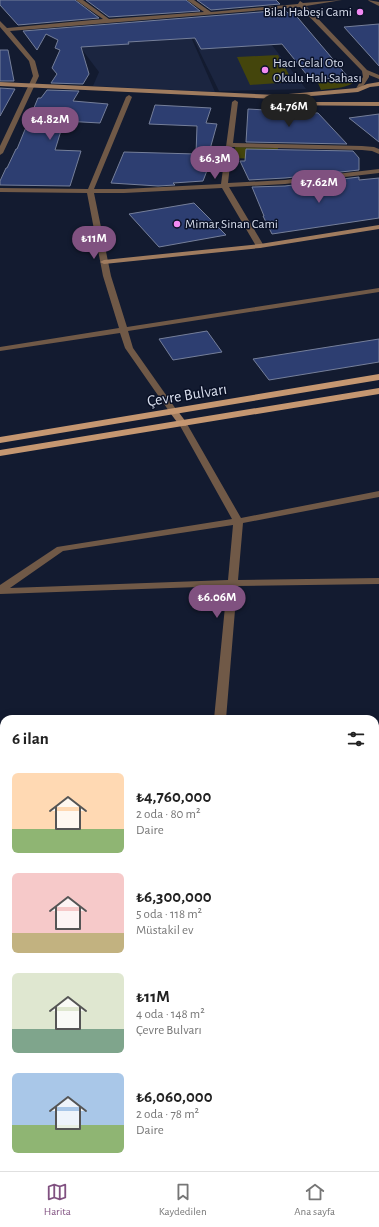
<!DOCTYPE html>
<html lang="tr">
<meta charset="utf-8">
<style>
body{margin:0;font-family:"Alegreya Sans",sans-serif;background:#f2f2f2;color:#222;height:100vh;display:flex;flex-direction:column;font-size:15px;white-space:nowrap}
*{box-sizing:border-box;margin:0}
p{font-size:13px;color:#767676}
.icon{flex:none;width:22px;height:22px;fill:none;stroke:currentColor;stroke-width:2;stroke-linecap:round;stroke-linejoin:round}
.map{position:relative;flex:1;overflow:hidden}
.drawer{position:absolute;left:0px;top:715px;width:379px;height:456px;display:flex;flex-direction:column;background:#fff;border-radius:12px 12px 0 0;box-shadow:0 2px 10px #0003}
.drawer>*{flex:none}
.price{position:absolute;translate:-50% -34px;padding:0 9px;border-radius:14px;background:#805180;color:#fff;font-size:13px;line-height:26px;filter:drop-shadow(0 1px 2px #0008)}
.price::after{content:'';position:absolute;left:50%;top:24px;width:12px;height:9px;margin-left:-6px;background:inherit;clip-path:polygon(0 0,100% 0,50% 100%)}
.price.selected{background:#222;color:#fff}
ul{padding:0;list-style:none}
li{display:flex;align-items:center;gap:12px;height:100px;padding:0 12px}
li span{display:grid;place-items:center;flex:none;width:112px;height:80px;border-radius:6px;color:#555}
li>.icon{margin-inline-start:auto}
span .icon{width:48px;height:48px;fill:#fffc;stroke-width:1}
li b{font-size:17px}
h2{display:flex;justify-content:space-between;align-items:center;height:48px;padding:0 12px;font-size:17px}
.tab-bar{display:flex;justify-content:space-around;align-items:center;height:56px;border-top:1px solid #e0e0e0;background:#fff;font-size:11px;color:#767676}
.tab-bar a{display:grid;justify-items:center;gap:2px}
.tab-bar .selected{color:#805180}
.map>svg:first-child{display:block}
.built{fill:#1b2540}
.green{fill:#44450c}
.building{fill:#2d3e71;stroke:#757f9a}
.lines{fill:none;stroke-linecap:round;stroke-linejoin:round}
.street{fill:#705947;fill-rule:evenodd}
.secondary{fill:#a07c5f;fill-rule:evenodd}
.primary{fill:#c59771;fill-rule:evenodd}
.poi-dot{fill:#f28af3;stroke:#0a1126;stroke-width:1.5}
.labels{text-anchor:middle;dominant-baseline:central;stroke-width:3;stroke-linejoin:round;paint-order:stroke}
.far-poi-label{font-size:13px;fill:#d8deed;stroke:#0a1126;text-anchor:start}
.street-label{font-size:16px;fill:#d8deed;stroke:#0a1126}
</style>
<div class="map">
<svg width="379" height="1171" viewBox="0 0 379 1171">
<rect width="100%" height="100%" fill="#131b30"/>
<path class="built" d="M184 21 215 92 93 86 99 72 68 31Z
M261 31 306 89 219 91 192 36Z"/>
<path class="green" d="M278 55 293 82 250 85 237 57Z
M358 79C348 89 335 88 321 90L318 83Z
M235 147 278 148 277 160 234 158Z"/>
<path class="building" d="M0 0H75L99 18 18 25 0 5Z
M86 0H186L200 11 109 17Z
M197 0H276L280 4 211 10Z
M285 10 288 13 293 12 348 77 311 80 282 44 201 49 195 38 128 42 129 44 81 47 89 74 83 84 51 83 57 74 52 68 60 50 55 48 58 40 46 34 37 50 23 31Z
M379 24V66L344 27Z
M0 50H8L14 81H0Z
M0 88 15 89 0 116Z
M47 90 79 91 73 101 108 104 100 123 64 121 55 150 81 151 70 186 0 185V181L6 168H7L16 149H17L38 98H41Z
M155 105 211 108 206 123 217 124 207 160H211L203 181 173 183 175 185 158 186 111 183 124 152 196 154 197 126 149 124Z
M248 109 318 113 347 144 246 142Z
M379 114V142L349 118Z
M246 149 353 151 359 158V170L285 178 249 180 240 161H245Z
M359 177V180L379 178V218L272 234 263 216H264L252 187 285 186Z
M194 203 226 235 159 247 129 214Z
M207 331 222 352 173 360 159 339Z
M379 339V362L269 380 253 359Z"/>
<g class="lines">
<path class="street" d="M76 0H83L109 19 204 12 187 0H194L211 12 298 4 300 1 303 3 342 0 306 6 367 70 379 75V79L369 75V77L360 91H356L355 90 363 77 362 71 300 7 10 31 35 61 39 76 3 153 0 155V146L33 76 29 61 0 27V21L7 28 103 19Z
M368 0 379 2V6L369 1Z
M129 95 132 97 94 189H124L221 184 232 102 235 100 238 102 233 143 362 146 374 147 379 149V154L372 151 362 150 232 147 228 183 285 180 379 169V173L285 184 229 187 264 246 260 248 256 246 222 188 124 193H94L111 276 127 327 379 288V292L128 331 133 348 178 412 174 415 171 414 125 348 120 333 0 351V347L119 328 103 276 87 193 0 192V188L88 189 126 97Z
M183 421 187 424 241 518 379 491V497L243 523 238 580 379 578V584L237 586 226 719H214L227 586 0 594V585L57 547 232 519 179 424ZM233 525 228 580 10 588 63 551Z
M0 808H4V816H0Z
M375 810H379V818H375Z
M375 830H379V838H375Z
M0 833H4V841H0Z
M379 1027V1045L375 1046V1028Z
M375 1053H379V1063H375Z"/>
<path class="secondary" d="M0 82 277 95 357 88 367 84 379 82V86L370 87 358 92 277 99 0 86Z
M272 102H379V106L270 105 269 104Z
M379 225V229L260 248 104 264 100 262 104 260 260 244Z
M174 409 177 410 186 422 187 424 186 426H180L171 414 170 412Z"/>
<path class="primary" d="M379 374V380L0 443V437Z
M379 388V394L0 456V450Z"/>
</g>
<g class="poi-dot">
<circle cx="360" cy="12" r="4"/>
<circle cx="265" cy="70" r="4"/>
<circle cx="177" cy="224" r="4"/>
</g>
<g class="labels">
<g class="far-poi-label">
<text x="352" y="12" text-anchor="end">Bilal Habeşi Cami</text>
<text x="273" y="63">Hacı Celal Oto<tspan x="273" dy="15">Okulu Halı Sahası</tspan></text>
<text x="185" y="224">Mimar Sinan Cami</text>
</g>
<g class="street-label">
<text transform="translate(187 395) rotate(-9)">Çevre Bulvarı</text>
</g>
</g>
</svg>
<b class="price selected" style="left:289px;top:128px">₺4.76M</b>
<b class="price" style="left:50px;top:141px">₺4.82M</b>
<b class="price" style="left:215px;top:180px">₺6.3M</b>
<b class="price" style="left:319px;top:204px">₺7.62M</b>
<b class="price" style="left:94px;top:260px">₺11M</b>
<b class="price" style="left:217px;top:619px">₺6.06M</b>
<section class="drawer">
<h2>6 ilan<svg class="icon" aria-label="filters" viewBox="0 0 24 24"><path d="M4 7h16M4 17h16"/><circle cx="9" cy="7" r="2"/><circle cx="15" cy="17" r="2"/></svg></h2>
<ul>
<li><span style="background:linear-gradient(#ffd9b3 70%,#8fb573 0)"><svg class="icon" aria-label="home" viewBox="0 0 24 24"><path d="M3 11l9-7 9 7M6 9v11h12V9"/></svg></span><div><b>₺4,760,000</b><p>2 oda · 80 m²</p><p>Daire</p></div></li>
<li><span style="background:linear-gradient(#f6c9c9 75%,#c2b280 0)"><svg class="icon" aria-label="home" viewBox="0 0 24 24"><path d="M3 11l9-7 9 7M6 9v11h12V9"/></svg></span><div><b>₺6,300,000</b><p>5 oda · 118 m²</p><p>Müstakil ev</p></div></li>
<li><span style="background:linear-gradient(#dfe7d0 70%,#7fa58c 0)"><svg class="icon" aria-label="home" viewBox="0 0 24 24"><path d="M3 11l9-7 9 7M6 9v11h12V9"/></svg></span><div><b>₺11M</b><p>4 oda · 148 m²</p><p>Çevre Bulvarı</p></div></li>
<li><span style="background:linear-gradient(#a9c7e8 65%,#8fb573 0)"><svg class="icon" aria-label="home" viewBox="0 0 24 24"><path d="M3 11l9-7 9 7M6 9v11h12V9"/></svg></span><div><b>₺6,060,000</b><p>2 oda · 78 m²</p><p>Daire</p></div></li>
</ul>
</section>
</div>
<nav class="tab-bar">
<a class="selected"><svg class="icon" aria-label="map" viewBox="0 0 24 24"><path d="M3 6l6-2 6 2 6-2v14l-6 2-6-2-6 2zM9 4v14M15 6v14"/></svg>Harita</a>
<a><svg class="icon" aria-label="saved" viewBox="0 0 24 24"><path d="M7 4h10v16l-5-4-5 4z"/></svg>Kaydedilen</a>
<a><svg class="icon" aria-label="home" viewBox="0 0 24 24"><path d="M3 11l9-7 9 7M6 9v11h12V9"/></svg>Ana sayfa</a>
</nav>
